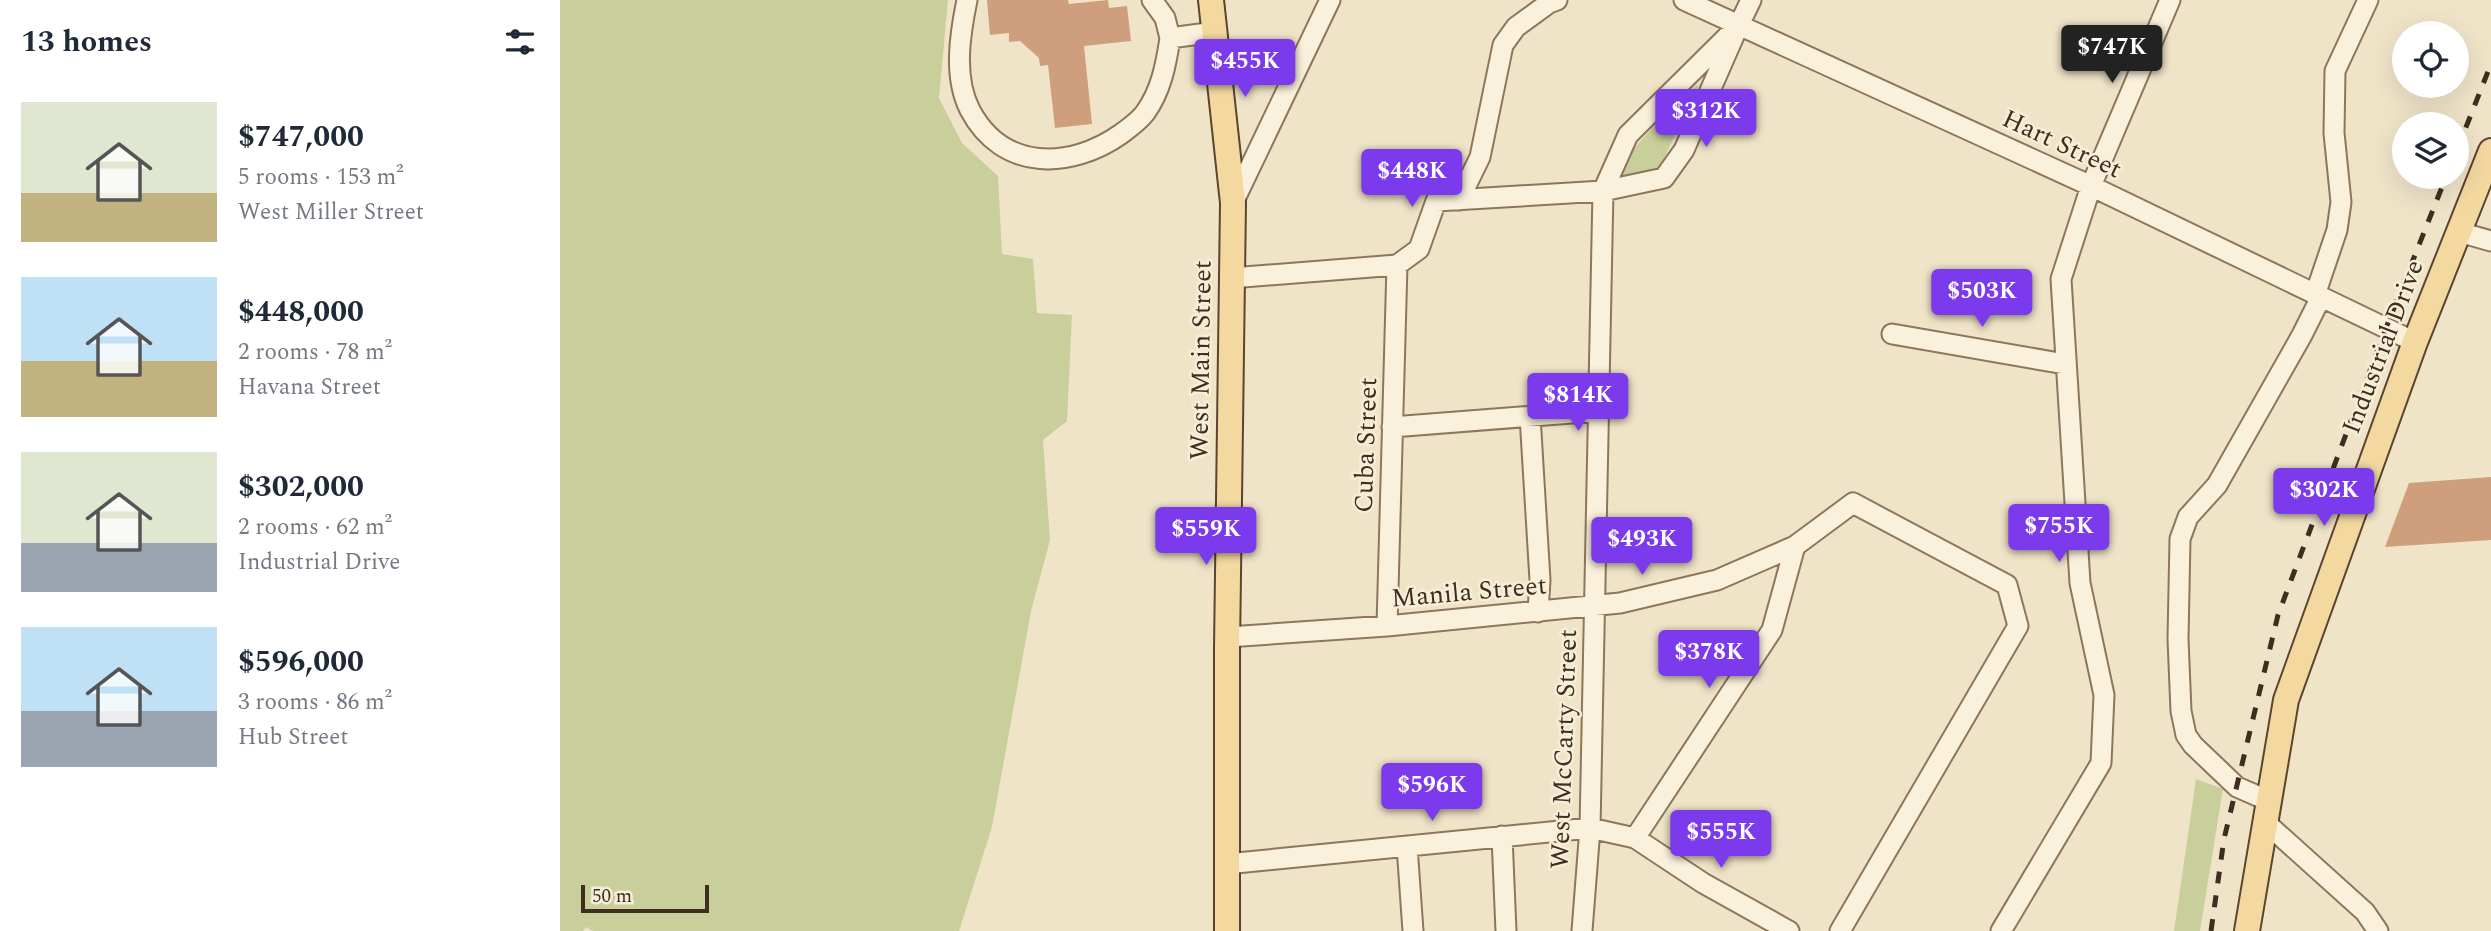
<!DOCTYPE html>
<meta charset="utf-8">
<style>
body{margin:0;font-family:Spectral,serif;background:#f2f2f3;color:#1f2937;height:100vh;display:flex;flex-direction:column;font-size:26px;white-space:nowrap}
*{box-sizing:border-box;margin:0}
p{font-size:23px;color:#747a83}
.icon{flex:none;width:38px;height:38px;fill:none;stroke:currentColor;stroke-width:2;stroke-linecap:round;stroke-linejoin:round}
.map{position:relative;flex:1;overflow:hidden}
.details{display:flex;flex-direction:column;background:#fff;width:560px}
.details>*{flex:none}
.tools{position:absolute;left:1832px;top:21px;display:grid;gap:14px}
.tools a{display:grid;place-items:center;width:77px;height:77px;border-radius:50%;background:#fff;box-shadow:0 7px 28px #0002;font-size:35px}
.scale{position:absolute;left:21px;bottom:18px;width:128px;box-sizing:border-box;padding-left:7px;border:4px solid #3d2e20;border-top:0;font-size:19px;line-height:24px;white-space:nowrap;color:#3d2e20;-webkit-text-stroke:5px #f7eed8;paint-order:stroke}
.price{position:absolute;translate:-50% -60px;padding:0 16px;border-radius:7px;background:#7c3aed;color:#fff;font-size:23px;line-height:46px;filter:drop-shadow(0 2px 4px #0008)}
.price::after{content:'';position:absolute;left:50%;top:42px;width:21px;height:16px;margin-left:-10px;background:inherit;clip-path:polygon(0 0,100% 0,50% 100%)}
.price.active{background:#222;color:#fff}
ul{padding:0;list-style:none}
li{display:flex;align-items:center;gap:21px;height:175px;padding:0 21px}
li span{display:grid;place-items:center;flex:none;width:196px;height:140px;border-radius:0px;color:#555}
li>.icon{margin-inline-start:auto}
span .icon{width:84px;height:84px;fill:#fffc;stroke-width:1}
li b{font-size:30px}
h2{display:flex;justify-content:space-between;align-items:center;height:84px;padding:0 21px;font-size:30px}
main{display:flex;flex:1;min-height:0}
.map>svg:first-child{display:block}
.green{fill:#c9cf9b}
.building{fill:#cf9f7d}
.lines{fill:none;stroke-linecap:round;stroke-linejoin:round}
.minor-casing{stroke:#8d765c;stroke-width:23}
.major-casing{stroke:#5b4430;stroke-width:28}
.minor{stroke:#faf1dc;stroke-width:19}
.major{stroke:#f3d9a0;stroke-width:24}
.rail{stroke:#3d2e20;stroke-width:5;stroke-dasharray:12 12;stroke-linecap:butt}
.labels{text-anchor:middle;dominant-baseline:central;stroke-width:5;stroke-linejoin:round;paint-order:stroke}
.street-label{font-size:26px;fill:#3d2e20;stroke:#f7eed8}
</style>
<main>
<section class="details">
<h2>13 homes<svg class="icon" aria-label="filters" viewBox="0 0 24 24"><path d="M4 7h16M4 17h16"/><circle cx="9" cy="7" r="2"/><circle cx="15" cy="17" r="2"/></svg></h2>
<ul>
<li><span style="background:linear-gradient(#dfe7d0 65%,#c2b280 0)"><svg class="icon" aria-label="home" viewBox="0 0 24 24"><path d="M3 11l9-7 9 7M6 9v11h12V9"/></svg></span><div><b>$747,000</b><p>5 rooms · 153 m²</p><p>West Miller Street</p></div></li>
<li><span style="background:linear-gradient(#bfe0f5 60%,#c2b280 0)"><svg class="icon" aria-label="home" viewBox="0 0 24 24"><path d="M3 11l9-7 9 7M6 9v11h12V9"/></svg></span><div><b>$448,000</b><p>2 rooms · 78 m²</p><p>Havana Street</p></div></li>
<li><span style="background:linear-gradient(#dfe7d0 65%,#9aa5b1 0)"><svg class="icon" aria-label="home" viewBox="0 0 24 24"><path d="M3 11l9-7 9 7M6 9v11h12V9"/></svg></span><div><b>$302,000</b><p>2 rooms · 62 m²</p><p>Industrial Drive</p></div></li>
<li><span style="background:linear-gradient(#bfe0f5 60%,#9aa5b1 0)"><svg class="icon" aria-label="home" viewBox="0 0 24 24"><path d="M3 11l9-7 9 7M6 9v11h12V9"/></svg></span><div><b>$596,000</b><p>3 rooms · 86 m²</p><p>Hub Street</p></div></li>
</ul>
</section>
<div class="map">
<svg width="1931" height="931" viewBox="0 0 1931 931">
<rect width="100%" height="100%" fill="#f0e4c8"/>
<path class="green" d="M0 0H388L379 98 402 143 438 176 442 254 473 259 477 313 512 315 507 421 483 440 490 540 471 611 432 827 399 931H33L26 927 23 931H0Z
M1139 84 1100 167 1093 173 1060 177C1066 146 1116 106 1139 84Z
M1636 779 1663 789 1640 931H1614Z"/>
<path class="building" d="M427 0H508L509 4 548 0 549 8 567 6 571 41 524 46 532 124 495 128 488 65 480 66 479 58 460 41 449 42V33L430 35Z
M1931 477V540L1825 547 1849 483Z"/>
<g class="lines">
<defs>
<path id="minor" d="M407 0C400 34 393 77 410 110 442 171 510 170 561 134 569 128 578 122 585 113 601 91 606 65 610 38
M592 0 605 18 610 38 655 32
M1124 0 1531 186 1855 342
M899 200 920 157 943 45 956 27 989 3 997 0
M673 203 770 0
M1899 232 1931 241
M671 278 837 265 859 249 876 201 1043 191 1104 178 1124 150 1174 36
M1755 295 1777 230 1781 202 1774 133 1775 71 1808 0
M1332 334 1505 364
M970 416 980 580 978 612
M832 427 1038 411
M827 626 837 265
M668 637 827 626 1060 603 1157 580 1235 546 1293 503 1447 585 1458 626 1280 931
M1709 801 1677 787 1633 745 1626 735 1621 711 1618 639 1620 539 1628 517 1657 485 1742 335 1761 297
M1705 822 1805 912 1818 931
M942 836 946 931
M1075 838 1212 630 1235 546
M847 846 853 931
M666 864 1030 828 1075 838 1143 883 1229 931
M1022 931 1030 828 1043 191 1068 135 1179 25 1191 0
M1441 931 1541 763 1544 695 1520 583 1501 279 1531 186 1610 0"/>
<path id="major" d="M651 0 673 203 667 648V931
M1687 931 1726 700 1855 342 1931 151"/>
</defs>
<use href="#minor" class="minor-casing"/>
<use href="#major" class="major-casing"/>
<use href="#minor" class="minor"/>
<use href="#major" class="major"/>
<path class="rail" d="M1897 150 1931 64
M1651 931 1664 839 1718 615 1826 328 1886 177"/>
</g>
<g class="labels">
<g class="street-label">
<text transform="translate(1502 144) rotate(25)">Hart Street</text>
<text transform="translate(1823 347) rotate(-69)">Industrial Drive</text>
<text transform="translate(641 360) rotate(-89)">West Main Street</text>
<text transform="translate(806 445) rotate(-88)">Cuba Street</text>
<text transform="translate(909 592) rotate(-5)">Manila Street</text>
<text transform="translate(1004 749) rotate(-88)">West McCarty Street</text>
</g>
</g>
</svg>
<div class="tools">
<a><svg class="icon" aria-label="locate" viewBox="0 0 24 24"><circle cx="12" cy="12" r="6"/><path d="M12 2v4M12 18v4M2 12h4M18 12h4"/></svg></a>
<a><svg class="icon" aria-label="layers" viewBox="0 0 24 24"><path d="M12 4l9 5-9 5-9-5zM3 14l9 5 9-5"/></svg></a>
</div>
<div class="scale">50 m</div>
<b class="price active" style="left:1552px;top:85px">$747K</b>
<b class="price" style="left:685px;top:99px">$455K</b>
<b class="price" style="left:1146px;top:149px">$312K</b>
<b class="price" style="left:852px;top:209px">$448K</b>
<b class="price" style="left:1422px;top:329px">$503K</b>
<b class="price" style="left:1018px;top:433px">$814K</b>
<b class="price" style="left:1764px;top:528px">$302K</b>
<b class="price" style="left:1499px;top:564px">$755K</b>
<b class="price" style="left:646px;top:567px">$559K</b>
<b class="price" style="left:1082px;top:577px">$493K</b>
<b class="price" style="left:1149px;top:690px">$378K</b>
<b class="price" style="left:872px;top:823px">$596K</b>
<b class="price" style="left:1161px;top:870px">$555K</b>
</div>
</main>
